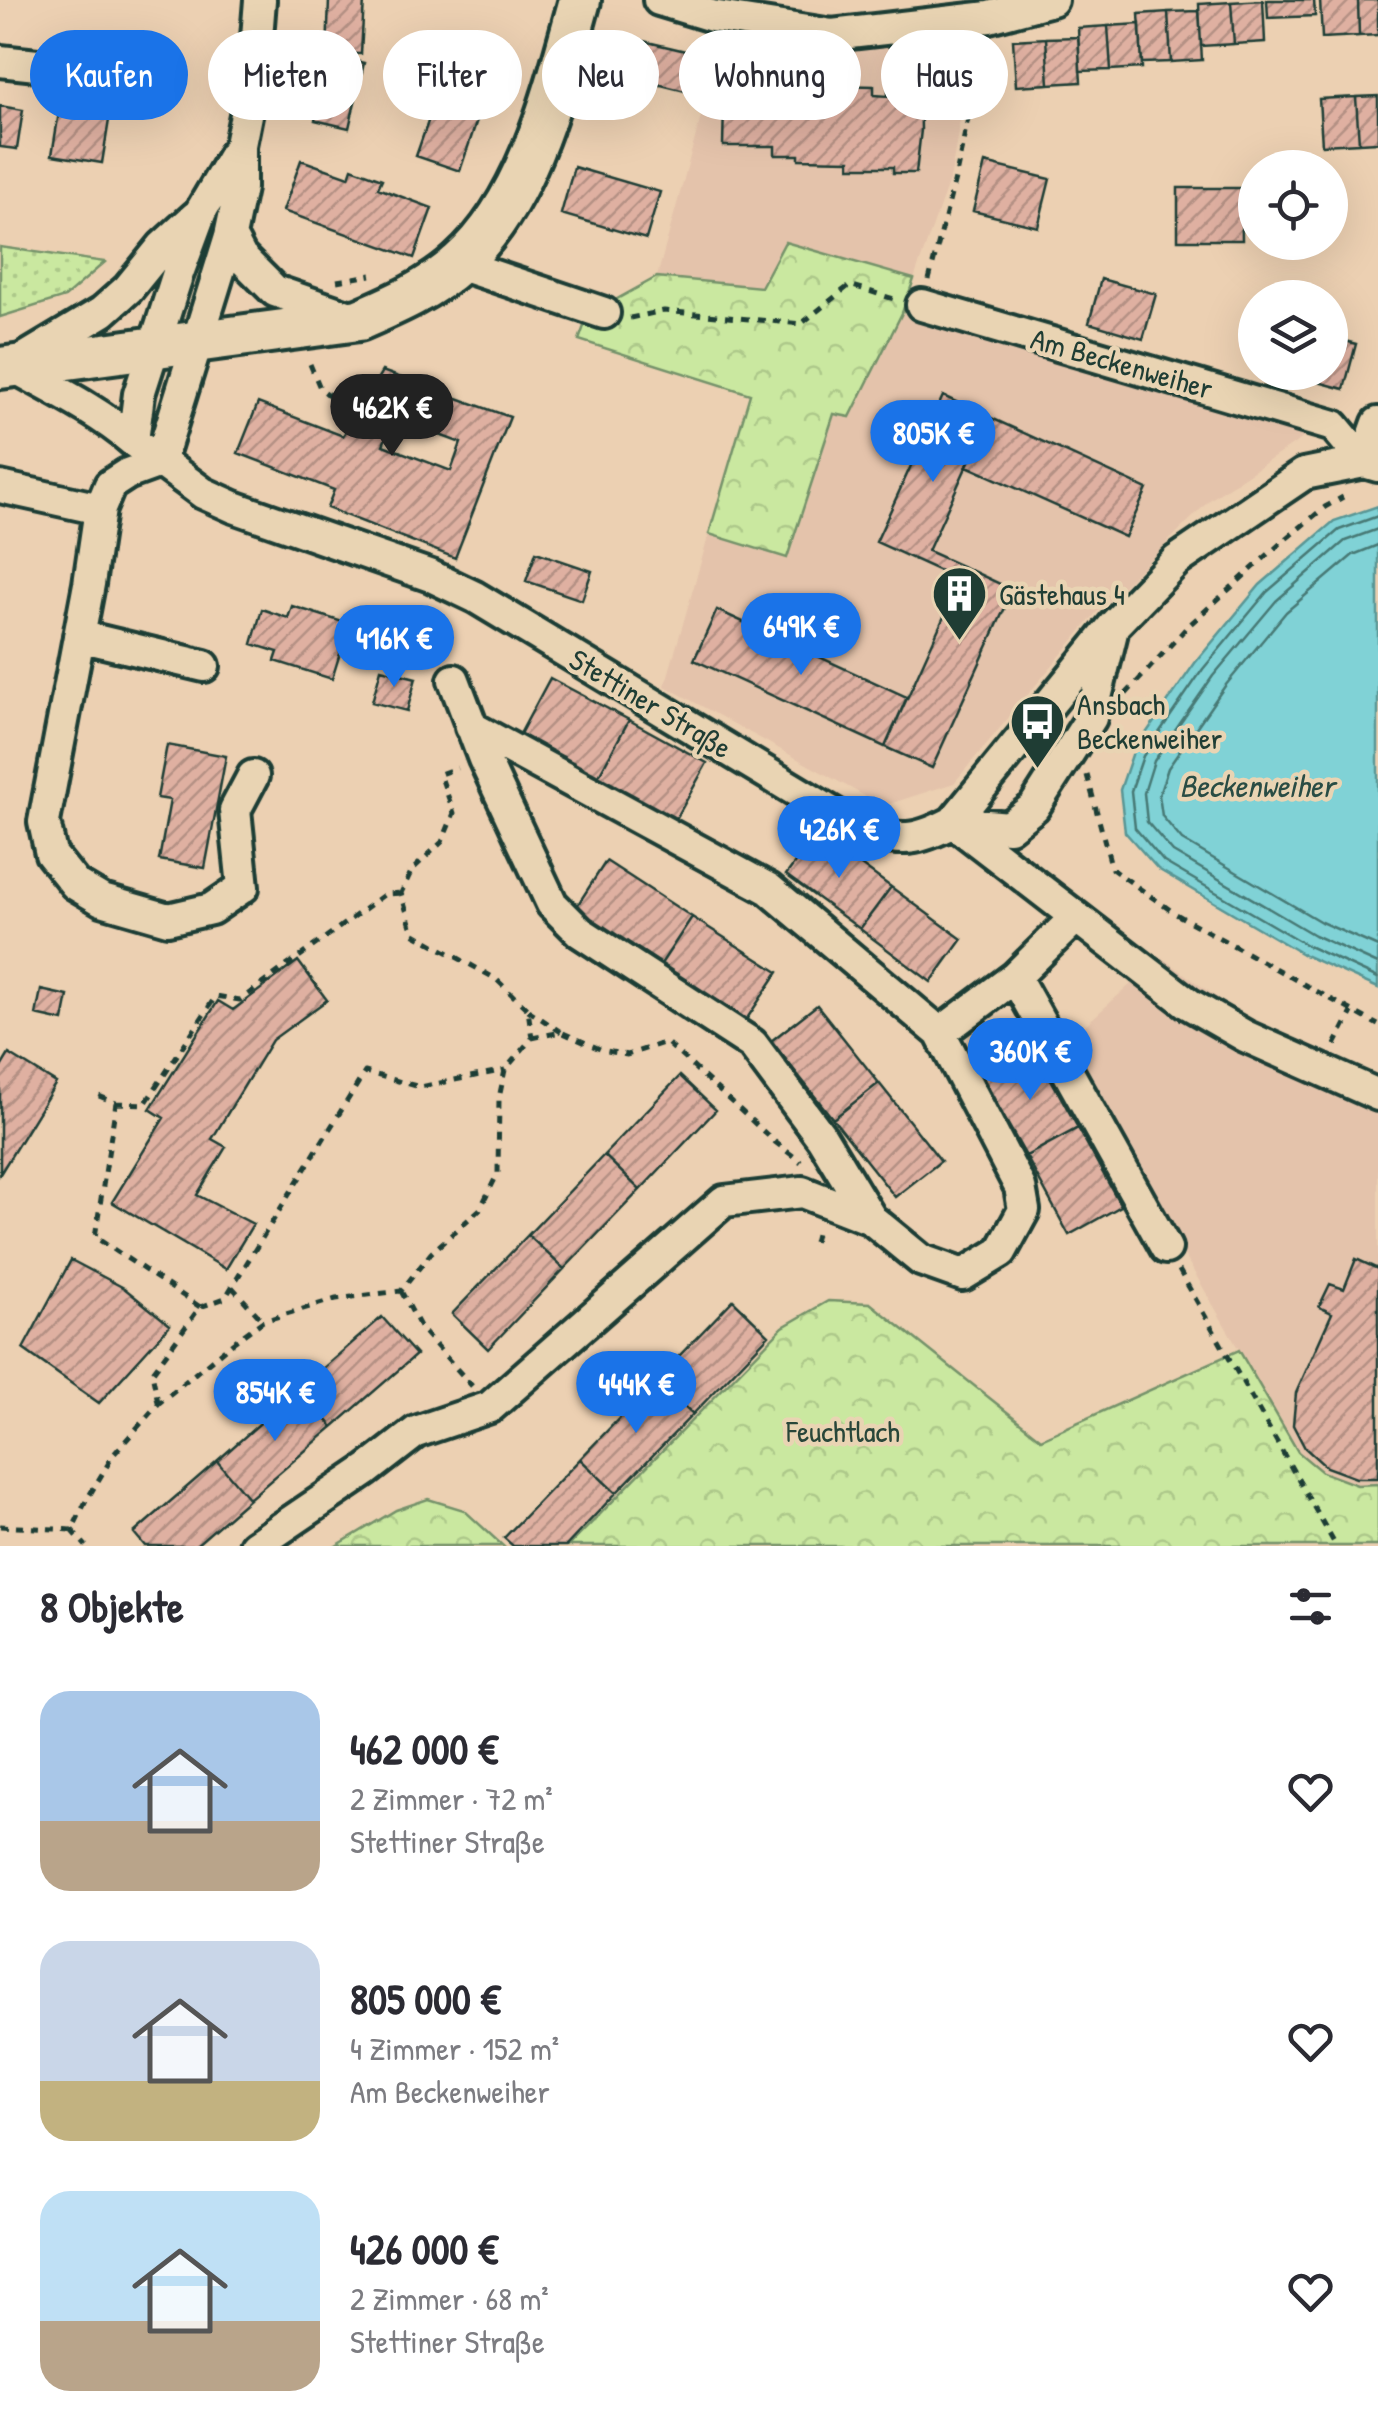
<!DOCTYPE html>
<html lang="de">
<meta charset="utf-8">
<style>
body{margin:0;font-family:"Patrick Hand",sans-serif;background:#f2f2f3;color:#2b2b33;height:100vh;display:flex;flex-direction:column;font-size:38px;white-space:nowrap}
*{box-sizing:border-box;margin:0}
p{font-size:32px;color:#7c7c81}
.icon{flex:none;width:55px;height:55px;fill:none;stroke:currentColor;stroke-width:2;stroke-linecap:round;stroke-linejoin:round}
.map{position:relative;height:1546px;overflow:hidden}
.panel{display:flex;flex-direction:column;background:#fff;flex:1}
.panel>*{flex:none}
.hud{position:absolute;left:30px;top:30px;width:1320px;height:90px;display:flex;gap:20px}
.controls{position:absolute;left:1238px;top:150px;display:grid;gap:20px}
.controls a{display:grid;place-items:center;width:110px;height:110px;border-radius:50%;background:#fff;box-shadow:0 10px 40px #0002;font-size:50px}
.price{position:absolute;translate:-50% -85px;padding:0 22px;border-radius:35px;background:#1a73e8;color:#fff;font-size:32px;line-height:65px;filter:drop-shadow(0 2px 5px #0008)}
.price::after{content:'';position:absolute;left:50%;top:60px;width:30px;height:22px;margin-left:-15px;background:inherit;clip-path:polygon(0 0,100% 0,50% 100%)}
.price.active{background:#222;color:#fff}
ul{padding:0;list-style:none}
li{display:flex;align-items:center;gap:30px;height:250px;padding:0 40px}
li span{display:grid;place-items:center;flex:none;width:280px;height:200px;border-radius:30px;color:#555}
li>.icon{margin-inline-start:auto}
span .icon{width:120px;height:120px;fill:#fffc;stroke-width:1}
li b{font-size:42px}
h2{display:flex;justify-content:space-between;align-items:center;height:120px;padding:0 40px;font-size:42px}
.pill{padding:0 35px;border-radius:45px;background:#fff;box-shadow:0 10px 40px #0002;font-size:35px;line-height:90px}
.pill.active{background:#1a73e8;color:#fff}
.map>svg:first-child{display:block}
.built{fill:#e4c3ab}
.grass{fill:url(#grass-dots);stroke:#74926a;stroke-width:2.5}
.forest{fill:url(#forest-crowns);stroke:#74926a;stroke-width:2.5}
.water{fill:#80d2d6;stroke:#599695;stroke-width:2.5}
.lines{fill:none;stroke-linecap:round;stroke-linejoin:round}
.shore{stroke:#467975;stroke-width:2.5}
.building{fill:url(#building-hatch);stroke:#1f3d34;stroke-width:2.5;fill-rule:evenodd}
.minor-casing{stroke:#1f3d34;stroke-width:38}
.major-casing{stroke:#1f3d34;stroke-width:48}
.path{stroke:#1f3d34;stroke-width:5;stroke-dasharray:8 8;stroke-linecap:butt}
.minor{stroke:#e9d4b3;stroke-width:30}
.major{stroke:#e9d4b3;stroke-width:40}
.labels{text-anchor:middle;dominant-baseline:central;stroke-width:9;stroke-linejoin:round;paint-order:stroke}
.street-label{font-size:30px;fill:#1f3d34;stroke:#e9d4b3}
.poi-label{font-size:30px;fill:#1f3d34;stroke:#e9d4b3;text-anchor:start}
.park-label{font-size:30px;fill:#284639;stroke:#e9d4b3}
.water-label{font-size:32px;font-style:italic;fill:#294c44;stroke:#e9d4b3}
</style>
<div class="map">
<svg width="1378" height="1546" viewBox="0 0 1378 1546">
<defs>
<pattern id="grass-dots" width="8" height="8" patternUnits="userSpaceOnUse" patternTransform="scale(2.5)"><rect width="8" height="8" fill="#cae8a0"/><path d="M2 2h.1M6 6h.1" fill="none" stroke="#adc88a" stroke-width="1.8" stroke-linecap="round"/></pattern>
<pattern id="forest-crowns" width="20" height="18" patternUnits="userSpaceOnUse" patternTransform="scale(2.5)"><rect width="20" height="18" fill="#cae8a0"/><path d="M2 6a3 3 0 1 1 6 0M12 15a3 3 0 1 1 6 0" fill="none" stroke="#adc88a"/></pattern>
<pattern id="building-hatch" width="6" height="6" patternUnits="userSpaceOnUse" patternTransform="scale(2.5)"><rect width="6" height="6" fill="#dfb0a1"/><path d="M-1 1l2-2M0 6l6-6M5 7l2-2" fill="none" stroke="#b49084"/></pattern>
</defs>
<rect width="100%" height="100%" fill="#ecd0b2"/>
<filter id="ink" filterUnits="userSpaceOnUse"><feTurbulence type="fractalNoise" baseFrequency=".01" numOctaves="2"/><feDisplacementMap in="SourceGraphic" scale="20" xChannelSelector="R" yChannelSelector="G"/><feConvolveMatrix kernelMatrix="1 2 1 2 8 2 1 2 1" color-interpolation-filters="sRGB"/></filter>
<g filter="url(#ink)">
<path class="built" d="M717 31 784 43 851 50 903 47 973 38 951 175 914 279 786 242 761 287 657 277 708 91Z
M902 313 1309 434 1211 499 1096 613 954 783 883 806 665 686 709 534 788 558 835 414 850 417Z
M1161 957 1240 1014 1378 1075V1484L1357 1485 1322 1472 1298 1452 1063 1045Z"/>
<path class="grass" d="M0 247 105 262 65 297 0 317Z"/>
<path class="forest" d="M785 242 914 279 902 313 850 417 834 414 787 558 709 534 750 394 579 340 588 315 657 277 761 287Z
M828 1301 870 1303 1041 1439 1239 1350 1298 1452 1322 1472 1357 1485 1378 1484V1546H569L783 1327Z
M428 1499 464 1510 503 1546H336L396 1510Z"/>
<path class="water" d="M1378 506V988L1304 955 1158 869 1125 832 1120 790 1133 752 1195 663 1260 585 1334 521Z"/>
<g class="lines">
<path class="shore" d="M1378 516 1339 530 1267 592 1203 669 1143 756 1131 791 1135 828 1164 862 1308 946 1378 978
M1378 529 1345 541 1276 601 1213 676 1154 761 1144 793 1147 822 1173 852 1314 935 1378 964
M1378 545 1353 555 1286 612 1225 686 1168 768 1159 795 1162 816 1182 840 1321 922 1378 947"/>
</g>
<path class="building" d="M329 0H364L361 54 327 53Z
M1263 0 1265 42 1234 44 1231 2Z
M1267 0H1314L1315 16 1268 18Z
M1320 0H1358L1359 36 1322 38Z
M1358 0H1378V35L1359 36Z
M1231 2 1234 44 1201 46 1199 4Z
M1199 11 1202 60 1171 62 1168 12Z
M1168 12 1171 62 1142 63 1139 14Z
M1140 24 1142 68 1111 70 1108 26Z
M1108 26 1111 70 1080 71 1078 28Z
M459 30 502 45 481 108 438 93Z
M622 36 694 53 685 91 613 73Z
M1078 37 1081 82 1049 84 1046 38Z
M1046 38 1049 84 1016 86 1013 40Z
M329 55 364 63 349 128 315 120Z
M782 82H824V91L834 92 835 85 874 86V95L888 96V84L920 85 921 130 916 173H893V167H850V160L799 159V155H775V146H723L724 105 782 106Z
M438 93 481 108 460 171 416 156Z
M1378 96V142L1359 143 1356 97Z
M1356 97 1359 143 1322 145 1319 99Z
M0 106 23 110 17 149 0 147Z
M60 106 110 114 102 163 52 155Z
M301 160 349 177 352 168 382 179 378 188 432 208 414 258 283 211Z
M985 163 1050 179 1038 227 973 211Z
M574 167 660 192 646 239 561 214Z
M1178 188H1241L1242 240H1178Z
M1101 279 1156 294 1143 339 1089 323Z
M1330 337 1356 344 1344 389 1292 375V372H1330Z
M382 371 510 417 455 558 327 508 334 490 238 453 258 403 343 436ZM394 418 461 443 451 471 383 445Z
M943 396 989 417 928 551 966 568 960 580 876 542Z
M989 417 1147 489 1125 537 967 466Z
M536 552 592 571 582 600 526 581Z
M966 568 1013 590 932 768 885 747Z
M292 606 349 624 332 679 275 661 278 652 252 644 262 609 288 618Z
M717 610 907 697 885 747 694 660Z
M381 669 416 678 407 711 372 702Z
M550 678 629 720 598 777 520 734Z
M629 720 707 763 676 819 598 777Z
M167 745 226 756 205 868 159 860 170 800 157 798Z
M817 833 891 887 860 929 786 875Z
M606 861 692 917 659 967 573 912Z
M891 887 962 939 931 982 860 929Z
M692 917 778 972 744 1023 659 967Z
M298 961 327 1000 272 1040 212 1139 226 1147 197 1195 253 1224 226 1269 112 1202 164 1118 150 1109 218 1001 233 1010Z
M41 990 68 996 63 1021 36 1015Z
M817 1005 879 1083 833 1119 771 1041Z
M1034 1049 1078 1128 1026 1156 982 1078Z
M9 1054 56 1083 0 1174V1069Z
M680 1076 716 1110 640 1190 604 1155Z
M879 1083 941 1161 895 1197 833 1119Z
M1078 1128 1121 1206 1069 1235 1026 1156Z
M604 1155 640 1190 564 1269 528 1235Z
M528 1235 564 1269 488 1349 452 1314Z
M1356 1259 1378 1269V1478H1356L1326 1467 1305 1448 1293 1425 1296 1393 1332 1313 1319 1307 1330 1284 1344 1289Z
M71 1260 124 1288 170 1325 99 1403 23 1349Z
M733 1300 769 1335 693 1414 656 1380Z
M382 1317 416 1355 333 1427 299 1389Z
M656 1380 693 1414 616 1493 580 1459Z
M299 1389 333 1427 249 1499 217 1461Z
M580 1459 616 1493 566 1546H513L504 1538Z
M217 1461 249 1499 195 1546H145L134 1533Z"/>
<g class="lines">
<defs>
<path id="minor" d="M260 0 254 75 240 145 201 211 177 276 139 394 133 441 203 493 234 507 431 576 475 597 866 833C905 841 917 841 953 822L1114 625 1176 561 1304 474 1364 462 1378 466
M659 0 712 16 832 35 989 17 1052 0
M0 61 37 65
M230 236 241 257 275 291 356 319
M458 264 604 313
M922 305 1334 426 1364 462
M133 441C97 410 53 389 12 366L102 312 128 289 163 246 195 217
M160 462 127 474 110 485 100 509 89 584 44 822 51 854 75 884 102 900 168 919 211 909 243 887 235 810 253 776
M160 462 230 236 240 188V147
M1364 462 1378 423
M0 487 100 509
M79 636 204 666
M454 680 484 759 552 904 580 932 752 1044 822 1138 871 1219
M953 822 1189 1004 1245 1036 1378 1095
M953 822 1009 827 1034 807 1091 718 1112 632
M1075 918 1015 977 1166 1248
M940 1033 1015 977
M255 1546 367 1470 416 1432 490 1407 724 1201 802 1192 871 1219 921 1260 963 1275 1001 1252 1024 1210 1020 1187 940 1033 769 889 471 727"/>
<path id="major" d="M0 368 359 320C394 305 431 289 459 263 529 202 556 86 580 0"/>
</defs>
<use href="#minor" class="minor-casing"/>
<use href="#major" class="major-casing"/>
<path class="path" d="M59 85 154 98
M929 280 956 175 983 47
M337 281 371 275
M630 318 664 311 801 324 850 285 897 300
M310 364 320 388 351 413
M1126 694 1187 627 1281 543 1325 507 1343 497
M1087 775 1112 869 1176 914 1378 1025
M528 1010 561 1032
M532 1038 561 1032 602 1050 627 1055 666 1042 775 1142 801 1162
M1335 1045 1352 1012
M99 1096 116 1103 95 1237 200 1307
M116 1103 145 1104 216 996 240 1000 385 894 401 893
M814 1242 817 1230
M1179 1270 1336 1546
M232 1287 263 1321
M401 1291 422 1330 472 1386
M158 1402 152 1373 200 1307 225 1298 365 1072 420 1087 505 1070
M0 1526 72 1530 86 1501 114 1454 159 1403 231 1344 263 1321 336 1299 401 1291 431 1253 480 1209 498 1173 499 1098 505 1070 532 1038 528 1010 496 979 413 933 401 893 412 870 442 842 454 813 440 774 457 768
M72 1530 86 1546"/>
<use href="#minor" class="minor"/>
<use href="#major" class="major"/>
</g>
</g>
<defs>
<symbol id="building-pin" viewBox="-11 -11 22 30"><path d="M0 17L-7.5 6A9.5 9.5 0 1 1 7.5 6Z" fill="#1f3d34" stroke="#e9d4b3"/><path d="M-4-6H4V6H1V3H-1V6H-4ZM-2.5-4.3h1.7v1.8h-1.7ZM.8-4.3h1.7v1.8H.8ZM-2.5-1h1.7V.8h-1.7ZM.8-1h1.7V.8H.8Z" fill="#fff"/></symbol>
<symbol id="bus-pin" viewBox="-11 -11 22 30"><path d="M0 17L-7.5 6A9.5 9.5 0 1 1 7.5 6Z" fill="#1f3d34" stroke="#e9d4b3"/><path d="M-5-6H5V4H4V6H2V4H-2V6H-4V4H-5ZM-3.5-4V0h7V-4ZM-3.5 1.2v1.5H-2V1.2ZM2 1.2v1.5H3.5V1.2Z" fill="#fff"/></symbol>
</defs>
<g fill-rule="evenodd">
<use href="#building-pin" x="928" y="562" width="63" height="86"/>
<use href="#bus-pin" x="1006" y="690" width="63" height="86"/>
</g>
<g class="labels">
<g class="street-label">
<text transform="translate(1122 363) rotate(16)">Am Beckenweiher</text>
<text transform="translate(651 703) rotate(31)">Stettiner Straße</text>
</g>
<g class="poi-label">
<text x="999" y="594">Gästehaus 4</text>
<text x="1077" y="704">Ansbach<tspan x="1077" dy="34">Beckenweiher</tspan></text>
</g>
<g class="park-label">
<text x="843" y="1431">Feuchtlach</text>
</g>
<g class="water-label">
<text x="1257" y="785">Beckenweiher</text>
</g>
</g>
</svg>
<div class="controls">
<a><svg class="icon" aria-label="locate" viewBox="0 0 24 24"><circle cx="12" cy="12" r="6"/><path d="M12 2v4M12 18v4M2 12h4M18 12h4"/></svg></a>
<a><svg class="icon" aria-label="layers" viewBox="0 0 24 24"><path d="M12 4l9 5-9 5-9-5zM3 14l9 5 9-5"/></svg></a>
</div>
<b class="price active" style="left:392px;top:459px">462K €</b>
<b class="price" style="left:933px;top:485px">805K €</b>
<b class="price" style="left:801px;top:678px">649K €</b>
<b class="price" style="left:394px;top:690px">416K €</b>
<b class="price" style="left:839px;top:881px">426K €</b>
<b class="price" style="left:1030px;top:1103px">360K €</b>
<b class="price" style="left:636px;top:1436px">444K €</b>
<b class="price" style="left:275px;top:1444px">854K €</b>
<div class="hud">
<a class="pill active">Kaufen</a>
<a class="pill">Mieten</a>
<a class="pill">Filter</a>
<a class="pill">Neu</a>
<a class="pill">Wohnung</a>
<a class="pill">Haus</a>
</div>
</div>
<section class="panel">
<h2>8 Objekte<svg class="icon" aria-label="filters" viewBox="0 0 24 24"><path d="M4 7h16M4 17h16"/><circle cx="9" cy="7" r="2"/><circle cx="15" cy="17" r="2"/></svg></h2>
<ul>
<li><span style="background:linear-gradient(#a9c7e8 65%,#b9a48a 0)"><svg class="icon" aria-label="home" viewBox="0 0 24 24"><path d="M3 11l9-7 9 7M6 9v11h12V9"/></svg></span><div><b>462 000 €</b><p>2 Zimmer · 72 m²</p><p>Stettiner Straße</p></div><svg class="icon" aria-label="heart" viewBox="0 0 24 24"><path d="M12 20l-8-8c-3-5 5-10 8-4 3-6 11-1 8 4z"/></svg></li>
<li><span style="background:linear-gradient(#c9d6e8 70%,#c2b280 0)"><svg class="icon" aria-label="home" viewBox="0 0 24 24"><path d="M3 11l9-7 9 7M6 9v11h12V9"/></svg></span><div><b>805 000 €</b><p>4 Zimmer · 152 m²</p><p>Am Beckenweiher</p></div><svg class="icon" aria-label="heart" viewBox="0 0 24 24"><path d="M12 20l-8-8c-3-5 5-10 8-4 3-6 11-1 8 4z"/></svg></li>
<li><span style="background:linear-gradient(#bfe0f5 65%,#b9a48a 0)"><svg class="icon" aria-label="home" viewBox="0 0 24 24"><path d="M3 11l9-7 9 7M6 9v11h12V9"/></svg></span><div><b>426 000 €</b><p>2 Zimmer · 68 m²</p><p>Stettiner Straße</p></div><svg class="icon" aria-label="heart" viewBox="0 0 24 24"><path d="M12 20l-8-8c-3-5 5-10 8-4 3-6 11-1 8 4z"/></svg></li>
</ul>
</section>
